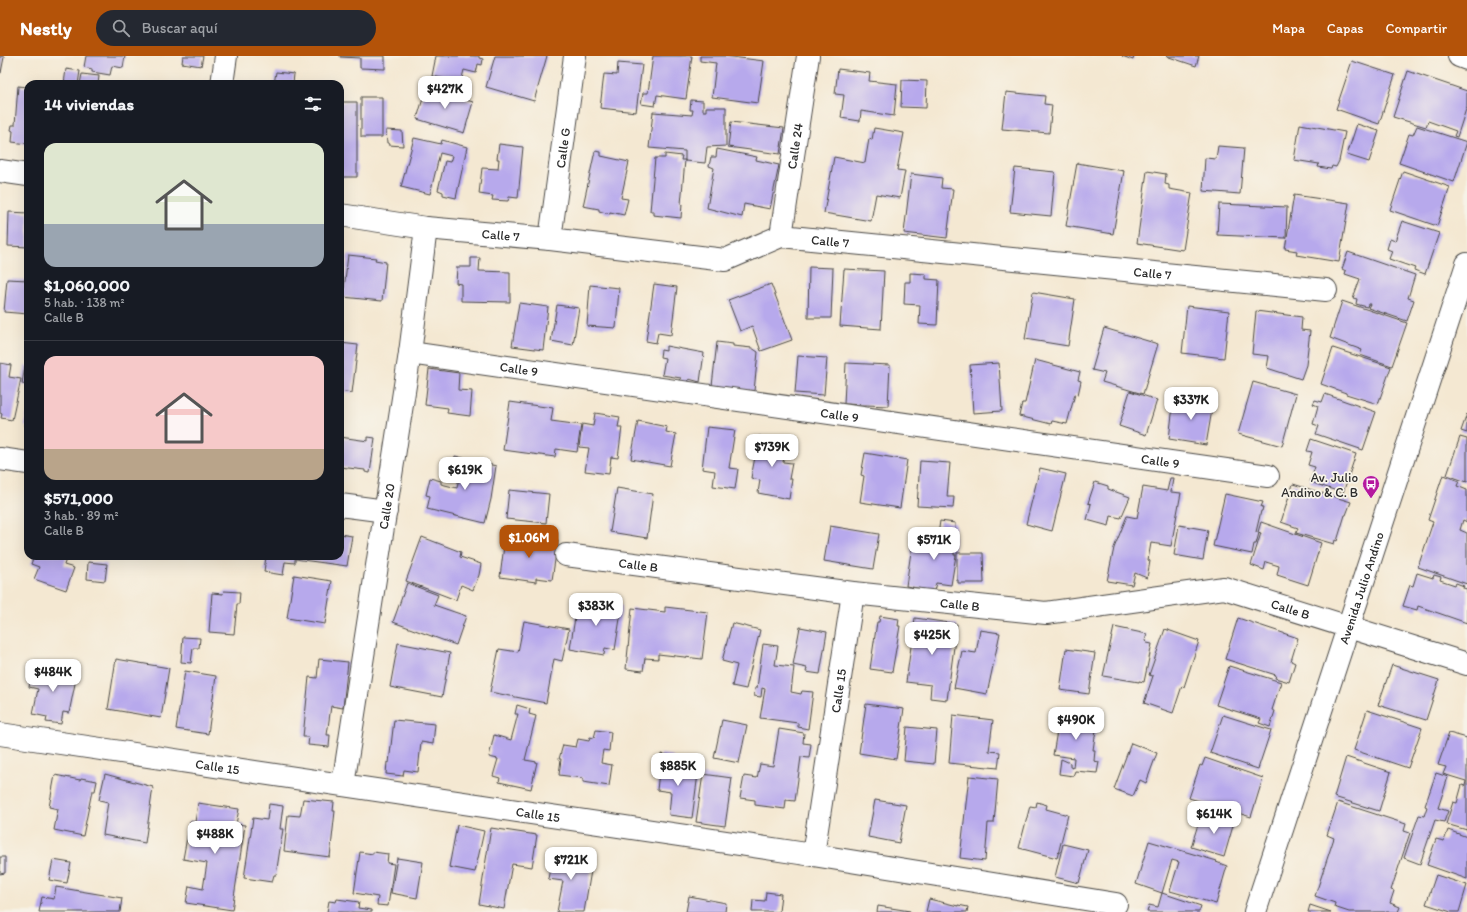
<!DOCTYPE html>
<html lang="es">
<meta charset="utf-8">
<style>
body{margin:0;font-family:Itim,sans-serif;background:#242831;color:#f1f3f6;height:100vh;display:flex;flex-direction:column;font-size:15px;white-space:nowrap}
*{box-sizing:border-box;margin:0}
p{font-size:13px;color:#9ea1a6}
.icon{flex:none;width:22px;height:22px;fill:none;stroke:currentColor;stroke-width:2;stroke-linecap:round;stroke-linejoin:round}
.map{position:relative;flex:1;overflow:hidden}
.details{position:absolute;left:24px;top:24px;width:320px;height:480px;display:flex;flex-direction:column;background:#171b24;border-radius:12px;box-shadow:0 4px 16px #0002}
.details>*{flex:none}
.price{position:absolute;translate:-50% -34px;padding:0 9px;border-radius:8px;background:#fff;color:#222;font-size:13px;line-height:26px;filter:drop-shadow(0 1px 2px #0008)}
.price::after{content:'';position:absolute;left:50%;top:24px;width:12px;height:9px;margin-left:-6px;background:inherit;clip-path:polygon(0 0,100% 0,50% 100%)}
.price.on{background:#b45309;color:#fff}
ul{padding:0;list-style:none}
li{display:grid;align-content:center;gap:8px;height:212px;padding:0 20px}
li+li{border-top:1px solid #363941}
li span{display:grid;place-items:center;height:124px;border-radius:12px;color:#555}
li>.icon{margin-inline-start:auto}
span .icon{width:72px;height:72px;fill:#fffc;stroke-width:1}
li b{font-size:17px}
h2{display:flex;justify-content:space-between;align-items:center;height:48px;padding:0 20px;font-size:17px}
header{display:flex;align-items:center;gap:24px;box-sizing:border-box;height:56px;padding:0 20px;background:#b45309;color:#fff}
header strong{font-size:19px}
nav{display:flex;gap:22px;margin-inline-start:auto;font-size:14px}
.search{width:280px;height:36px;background:#242831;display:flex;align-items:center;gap:10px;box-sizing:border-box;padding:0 14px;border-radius:22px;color:#9ea1a6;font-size:15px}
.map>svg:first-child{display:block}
.building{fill:#b7a9ec}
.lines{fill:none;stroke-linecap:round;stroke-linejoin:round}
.minor-casing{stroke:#494744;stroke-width:24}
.tertiary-casing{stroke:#494744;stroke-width:24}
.minor{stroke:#fff;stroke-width:22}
.tertiary{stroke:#fff;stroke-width:22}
.labels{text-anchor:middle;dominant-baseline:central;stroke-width:3.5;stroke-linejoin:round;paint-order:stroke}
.street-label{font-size:13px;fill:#2b2b2b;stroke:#f7f3e8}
.poi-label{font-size:13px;fill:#2b2b2b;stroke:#f7f3e8;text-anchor:end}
</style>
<header>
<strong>Nestly</strong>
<div class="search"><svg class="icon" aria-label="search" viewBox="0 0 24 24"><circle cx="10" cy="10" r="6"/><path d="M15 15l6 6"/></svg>Buscar aquí</div>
<nav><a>Mapa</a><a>Capas</a><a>Compartir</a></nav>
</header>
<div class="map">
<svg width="1467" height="856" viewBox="0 0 1467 856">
<rect width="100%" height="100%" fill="#f7f3e8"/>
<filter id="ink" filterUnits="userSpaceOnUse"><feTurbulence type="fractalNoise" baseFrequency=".025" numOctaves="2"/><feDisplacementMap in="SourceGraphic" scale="8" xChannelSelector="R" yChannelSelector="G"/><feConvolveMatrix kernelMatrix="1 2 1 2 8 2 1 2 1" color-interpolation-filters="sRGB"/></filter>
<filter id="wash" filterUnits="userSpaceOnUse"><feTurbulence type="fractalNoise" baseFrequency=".012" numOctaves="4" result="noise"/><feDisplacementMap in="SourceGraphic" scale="16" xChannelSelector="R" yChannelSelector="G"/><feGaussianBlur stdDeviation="0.9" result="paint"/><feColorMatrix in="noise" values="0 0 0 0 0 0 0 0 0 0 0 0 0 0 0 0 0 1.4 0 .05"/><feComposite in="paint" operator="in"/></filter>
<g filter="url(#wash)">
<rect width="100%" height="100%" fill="#f4e8d2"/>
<g id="blocks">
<path class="building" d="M0 0 4 1 1 17H0Z
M86 0H125L123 12 112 10 110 19 92 16V13L84 11Z
M183 0H203L201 10 182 7Z
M340 0H385V13L360 12V2L340 1Z
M436 0H479V2L483 3 482 9 478 8 476 17 464 14 461 26 432 20Z
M495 0H547L534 45 486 31Z
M653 0H692L686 43 657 39 655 50 641 48 643 37H648Z
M700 0H724L764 5 758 47 712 41 716 7 700 5Z
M1122 0H1134L1133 4Z
M1166 0H1199L1196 10Z
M1352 5 1395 19 1379 68 1336 53Z
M618 7 642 9 636 56 600 52 604 18 617 19Z
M66 13 80 15 78 28H64Z
M838 13 870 17 869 25 897 28 894 60 861 55 860 65 841 62 844 39 835 38Z
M1408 15 1467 35V50L1457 81 1454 80 1456 75 1428 65 1426 71 1393 61Z
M276 16 294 18 293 28H274Z
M82 18 99 20 98 28H80Z
M902 24 927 25 926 52 901 51Z
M18 30 28 31V88L12 86 13 75 11 74 12 69H15Z
M426 32 473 46 464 77 417 63Z
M1006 36 1045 40 1044 48 1052 49 1049 77 1002 73Z
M361 41H382V81H361Z
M691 44 703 45V55H706V51H726V90L707 91 705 107 685 105V95L649 92 653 56 692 59 693 54H690Z
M340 46H357V121H340Z
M731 66 784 72 780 98 728 91Z
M1300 68 1345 76 1339 105 1336 111 1332 110 1331 113 1318 111 1319 108 1294 104Z
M1357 68 1379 75 1369 106 1347 99Z
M1417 70 1467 86 1454 126 1399 107 1409 78 1413 79Z
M874 72 904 77 897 114 905 115 900 142 876 138 871 165 824 157 834 101 865 107 869 83 872 84Z
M386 74 402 75 403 90 389 89V87H387Z
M414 82 441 88 442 84 467 91 456 142 443 139V136L438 134 445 105 450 106 452 100 440 97 430 138 401 131Z
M499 88 523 91 518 142 509 141 508 145 492 144 493 140 479 138 482 112 498 113 499 103H497Z
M1218 90 1244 92 1240 138 1203 135 1205 102 1216 103Z
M717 93 757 101 756 104 779 109 770 153 744 148 742 161 707 152 714 112 709 110 711 101H716Z
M595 95 601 96V100L629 106 621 142 628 143 624 159 610 156V158L599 155V153L583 150Z
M665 98 682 100 681 104H685L681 148H682L681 162 653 159V155H650L655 102H665Z
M1077 107 1124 115 1113 178 1066 170Z
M1015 112 1055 116 1051 160 1010 156Z
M1147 115 1166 118 1165 128 1169 129V133L1192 137 1183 194 1137 187Z
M1403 115 1450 131 1437 170 1390 154Z
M911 118 942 122 941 132 953 133 947 182 904 177Z
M1294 139 1349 147 1339 206 1296 199 1297 195 1285 193Z
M1219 148 1287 151 1286 182 1217 179Z
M9 156 28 157V191L8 190Z
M1402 165 1439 177 1425 218 1414 214 1415 212 1389 203 1392 195 1387 193 1390 183 1395 185Z
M1348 196 1415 219 1408 242 1414 244 1407 265 1368 252 1370 248H1368L1367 251 1356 248 1357 243 1353 242 1360 223 1345 218 1346 215 1342 213Z
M348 199 376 202 375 204 386 206 382 245 343 241Z
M471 202H480L479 215 510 216V246L461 245V228L456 227 457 211H471Z
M809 211 833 212 831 262H808Z
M844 213 884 215 881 273 840 270Z
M910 217 926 218V223L939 224 937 269 919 268 920 249 904 248 905 226H910Z
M7 223 28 224V258L4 256Z
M654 228 677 231 671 279 658 277 656 287 646 285Z
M771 228 792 284 761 295 752 270 740 275 728 244Z
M590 229 619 232 616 272 587 270Z
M1033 236 1075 243 1068 290 1025 283Z
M1342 245 1407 267 1392 310 1360 299 1362 294 1330 282Z
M519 247 548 251 543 294 512 290Z
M557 249 579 252 573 289 551 285Z
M1187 250 1229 255 1224 302 1182 297Z
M1256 255 1302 261 1301 274 1310 275 1306 309 1301 323 1267 312 1269 300 1252 298Z
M1104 272 1158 288 1143 338 1102 326 1105 317 1092 314Z
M717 286 733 288V290L752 292 758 296 754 335 712 330Z
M340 287 358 289 352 337 340 335Z
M666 290 704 297 700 326 689 323 688 328 680 327 681 322 662 319 665 302 660 301 661 294 666 295Z
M1333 292 1391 311 1378 348 1346 338V337L1321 328Z
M798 300 827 302 824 339 795 337Z
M1035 304 1080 316 1078 324 1081 325 1078 339 1075 338 1067 368 1052 365 1051 368 1019 360 1022 347H1025Z
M0 307 11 309 9 321 21 323 12 364 1 362 2 358 0 357Z
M846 307 890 309 888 350 844 348Z
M999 307 1002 355 973 357 970 309Z
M25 310H28V329L22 328Z
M429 313 459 317 458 334 472 335 470 360 447 357 448 352 425 349Z
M1253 326 1296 338 1282 390 1238 378Z
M1130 335 1157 344 1146 379 1119 370Z
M1325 338 1376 356 1363 394 1316 378 1319 370 1313 368 1318 350 1313 348 1315 344 1322 346Z
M1174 342 1213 348 1206 389 1169 383Z
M510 346 553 352 551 365 581 369 577 396 556 393 555 401 503 394Z
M595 357 620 361 618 371H622L618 402 611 401 609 418 585 415 589 392 579 391 582 368 593 370Z
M27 358H28V370H25Z
M1467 358V377L1461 375Z
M638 365 667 371 666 376 676 378 670 410 631 403Z
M707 371 735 374 729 412 738 413 735 433 713 430 715 415 702 413Z
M759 380 787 386 783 406 792 407 789 423H792L789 443 758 437 760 424 751 422Z
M340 381 368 385V381L375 382 370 417 365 416V414L340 411Z
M1460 381 1467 383V426L1447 419Z
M1311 383 1356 398 1343 437 1310 426 1315 411 1308 409 1312 396 1307 395Z
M865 397 907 404 900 452 860 446 864 420 861 419Z
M455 400 496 410 491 443 485 467 427 453 430 440 426 439 430 422 441 425V428L457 432 459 421 451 419Z
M920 405 950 407 947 441H954L953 452 917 450Z
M1040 412 1066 418 1052 475 1026 468Z
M1443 419 1459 425 1457 430 1467 434V466L1463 464 1460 474 1467 477V528L1418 511 1433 466 1428 464Z
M1170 422H1173L1171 436 1181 437 1171 490 1151 487 1148 504 1150 505 1147 522 1135 517 1132 529 1107 525 1114 492 1127 460 1137 462 1143 431 1167 435Z
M1095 426 1108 430V433L1130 441 1121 462 1111 460 1109 470 1087 464 1091 448 1088 447Z
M1293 428 1351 446 1346 459H1345L1337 485 1335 484 1334 488 1296 477 1298 472 1281 466Z
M617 432 653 438 647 482 610 476Z
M509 434 549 438 546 467 506 463Z
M1225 438 1263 446 1261 451H1263L1262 455H1261L1256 476 1259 477 1256 488H1254L1252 498 1213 490Z
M940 465 955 467 954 499H956L951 529 936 527 934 535 906 530 912 489 936 493Z
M1261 466 1321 487 1308 529 1277 519 1279 510 1266 506 1264 514 1251 509 1261 477 1258 476Z
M1179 469 1208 474 1203 504 1174 499Z
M830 470 879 478 873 513 824 505Z
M340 478 352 480 347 510 295 503V507L285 506 283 519 264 516 266 500H340Z
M530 480 558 484 552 524 536 522V526L500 521 505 482 529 485Z
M422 481 461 496 460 501 481 508 479 519 473 534 461 529 456 544 406 525Z
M957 497H983L984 527H958V524H957Z
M34 500H67L64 509 74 512 66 534 34 523 39 511 31 508Z
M88 506 107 508 105 525 87 523Z
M1417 517 1433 522 1434 519 1441 521 1440 524 1455 529 1456 527 1464 530 1463 532 1467 533V567L1418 550 1417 554 1403 550 1410 529 1413 530Z
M294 519 332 525 325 568 287 562Z
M407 527 438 539 434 549 466 560 456 589 393 566Z
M224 535 240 536 239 548H237L234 578 209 576 212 537 223 538Z
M578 543 622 550 615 594 605 592 604 599 570 593Z
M665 551 708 556 702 603 658 598V603L645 602 643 615 626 613 632 552 665 556Z
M880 560 899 563 898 570H900L892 616 870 613 877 566H879Z
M915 562 957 568 947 644 930 642 931 629 906 626Z
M1238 562 1298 582 1291 605 1295 607 1289 626 1275 622 1276 619 1225 603Z
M524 565 569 573 562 605 554 603 546 647 490 636 499 593 518 596Z
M732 567 760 574 746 633 732 630 737 609 722 605Z
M800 571 827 576 820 618 806 616 807 612 793 609Z
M1114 571 1147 578 1145 585 1147 587 1152 588 1144 626 1139 625V626L1103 620Z
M1165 573 1199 585 1184 631 1182 630 1173 657 1144 647 1153 620 1149 619Z
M980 574 1000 577 987 638 954 632 962 595 976 597Z
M183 581 200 582 199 592H193L191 607 181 606Z
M398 587 450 597 442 641 390 631Z
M763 588 778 590 775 609 794 611 791 636 801 638 802 635 813 636 808 673 798 671V667L760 662 765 633 762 632 761 641 754 640 755 632H757Z
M1066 593 1095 597 1089 638 1060 634Z
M116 603 169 612 161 662 108 653Z
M319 603 348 606 343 652 331 650 327 679H330L329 691 308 689 309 681H303L309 621 317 622Z
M34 609 44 611 43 617 65 621 67 611 78 613 69 657 63 656 61 668 46 666 47 661 33 658 38 633 29 631Z
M1392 609 1439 624 1426 664 1378 649Z
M1229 610 1281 626 1272 654 1275 655 1270 671 1259 667 1261 663 1216 649Z
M185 615 216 620 208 678 176 673Z
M866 648 904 653 896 703 859 697Z
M517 649 530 653 529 658 536 660 525 704 537 706 531 733 499 726 500 722 493 720 498 703 489 701 494 679 511 684 518 658H515Z
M1053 654 1098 660 1093 694H1095L1094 705 1099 706 1097 717 1075 715 1073 720 1059 718 1061 703 1070 707V711L1073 712 1074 702 1053 699 1058 669 1051 667Z
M1367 654 1422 672 1408 712 1354 694Z
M953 659 993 664 989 695 1000 696 998 712 949 707Z
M1223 659 1271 674 1258 713 1210 697Z
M394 664 435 668 433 688 421 686 418 716 404 714 403 720 386 718 387 706 389 707Z
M722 664 747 669 739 707 714 702Z
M907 671 937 674 934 708 904 705Z
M779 673 804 677 803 687 811 688 809 702 801 701 795 745 786 744 785 753 755 749V744L740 742 744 720 757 722 760 708 773 710Z
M596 674 611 676 609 695 603 694 601 707 612 709 609 730 583 726V722L559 719 561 703H559L563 689 576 691 578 683 589 685 590 681 594 682Z
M1449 677 1467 682V774L1446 768 1453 746 1457 747 1462 729 1465 730 1466 725 1443 718 1446 711 1438 709Z
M1131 687 1157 697 1146 727 1140 724 1133 740 1114 733Z
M661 698 673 700V706H679L678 715 698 718 692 762 669 759 671 736 657 734Z
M1346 701 1391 716 1379 755 1334 741Z
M1205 702 1263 722 1251 761 1189 742 1200 709 1202 710Z
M1436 717 1448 721 1438 752 1448 755 1444 766 1435 764 1420 808 1404 802 1419 759 1424 760 1427 751 1425 750Z
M105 718 153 731 145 787 103 779 108 746 99 744Z
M703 718 732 722 725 770 696 766Z
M55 719 80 724 81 722 97 725 95 735H92L83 780 54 774 58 753 49 751Z
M969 720 998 723 994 767H988L985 805 960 802Z
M303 743 334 746 333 755H335L330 801 284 795 288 759 300 760Z
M875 744 906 749 899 787 868 781Z
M1037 746 1047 749 1046 753 1068 759 1057 802 1019 792 1030 750 1036 751Z
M1338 746 1406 768 1404 775 1410 777 1391 834 1394 835 1390 847 1400 851 1398 856H1349L1334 851 1335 847 1315 840 1334 782 1327 779Z
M198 747 239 753 236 768 245 769 232 854 186 847 189 830 203 833 207 807 183 803 190 765 195 766Z
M269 748 283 750 280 773H283L276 819H274L272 826 244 822 253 762 267 764Z
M1214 756 1235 763 1224 801 1191 791 1200 762 1211 765Z
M457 769 484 775 475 816 449 811Z
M491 772 537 779 532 811 512 808 504 853 479 848Z
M1448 774 1467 781V823L1427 809 1436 783 1444 785Z
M1149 785 1217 805 1216 806 1227 810 1216 848 1170 835 1179 806 1172 804 1162 837 1136 828Z
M1063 788 1088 794 1079 827 1055 821Z
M360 796 373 798V796L388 798 387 807 394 808 388 850 377 849 378 841 354 837Z
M553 796 593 803 584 856H557L563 825 548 823Z
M0 801H5V817L0 818Z
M397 802 423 806 417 842 391 837Z
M53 804 71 807 67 827 49 824Z
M1436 819 1467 829 1459 856H1451L1426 848Z
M56 831 122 842 120 856H39L42 841 54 843Z
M766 836 781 838 779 856H752L753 844 765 845Z
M1162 837 1201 850 1199 856H1147L1149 849 1158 851Z
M689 840 726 847 725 856H686Z
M337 843 359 846 358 852 372 854V856H327L329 845 336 846Z
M929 843 958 850V849L968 851 967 856H926Z
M1310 849 1331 856H1308Z
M878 850 910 855V856H877Z"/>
</g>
</g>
<g filter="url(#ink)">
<use href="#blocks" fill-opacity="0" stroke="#494744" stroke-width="1"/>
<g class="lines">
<defs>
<g id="minor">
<path d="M1459 0 1467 3"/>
<path d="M222 28 226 0"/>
<path d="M0 115 28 119"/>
<path id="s1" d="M340 159 426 172 550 183 725 204 781 180 1326 234"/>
<path id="s2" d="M781 180 808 0"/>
<path id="s3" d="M550 183 575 0"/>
<path id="s4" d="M410 297 1268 420"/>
<path d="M0 403 28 407"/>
<path d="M340 449 386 455"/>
<path id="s5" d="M566 499 853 537 1046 557 1224 532 1467 608"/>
<path id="s6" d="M0 678 813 799 853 537"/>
<path id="s7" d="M343 729 410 297 426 172"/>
<path d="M813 799 1116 848"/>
</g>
<g id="tertiary">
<path id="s8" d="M1255 856 1467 208"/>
</g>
</defs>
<use href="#minor" class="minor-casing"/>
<use href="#tertiary" class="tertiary-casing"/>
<use href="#minor" class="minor"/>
<use href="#tertiary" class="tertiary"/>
</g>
</g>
<defs>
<symbol id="bus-pin" viewBox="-11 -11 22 30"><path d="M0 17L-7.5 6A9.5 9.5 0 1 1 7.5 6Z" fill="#b5179e" stroke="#f7f3e8"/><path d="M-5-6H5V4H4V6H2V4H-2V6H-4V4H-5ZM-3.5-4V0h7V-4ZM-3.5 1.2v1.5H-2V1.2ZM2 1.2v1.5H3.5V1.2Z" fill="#fff"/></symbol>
</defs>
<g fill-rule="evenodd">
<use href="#bus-pin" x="1361" y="418" width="20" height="27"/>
</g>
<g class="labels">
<g class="street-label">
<text stroke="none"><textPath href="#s2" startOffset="91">Calle 24</textPath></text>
<text stroke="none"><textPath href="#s3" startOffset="92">Calle G</textPath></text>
<text stroke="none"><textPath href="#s1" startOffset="162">Calle 7</textPath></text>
<text stroke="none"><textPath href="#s1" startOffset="498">Calle 7</textPath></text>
<text stroke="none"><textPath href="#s1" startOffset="822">Calle 7</textPath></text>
<text stroke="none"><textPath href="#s4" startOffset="110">Calle 9</textPath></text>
<text stroke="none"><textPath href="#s4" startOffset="434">Calle 9</textPath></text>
<text stroke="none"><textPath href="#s4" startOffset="758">Calle 9</textPath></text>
<text stroke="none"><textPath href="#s7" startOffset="282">Calle 20</textPath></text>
<text stroke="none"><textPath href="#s5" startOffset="73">Calle B</textPath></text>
<text stroke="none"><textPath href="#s8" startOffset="341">Avenida Julio Andino</textPath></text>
<text stroke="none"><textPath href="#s5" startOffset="397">Calle B</textPath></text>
<text stroke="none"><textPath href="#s5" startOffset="733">Calle B</textPath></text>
<text stroke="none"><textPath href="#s6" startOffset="988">Calle 15</textPath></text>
<text stroke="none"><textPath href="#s6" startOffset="220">Calle 15</textPath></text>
<text stroke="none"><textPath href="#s6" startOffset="544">Calle 15</textPath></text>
</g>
<g class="poi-label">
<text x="1358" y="421">Av. Julio<tspan x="1358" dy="15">Andino &amp; C. B</tspan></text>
</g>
</g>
</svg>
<b class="price" style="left:445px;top:54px">$427K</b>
<b class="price" style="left:1191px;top:365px">$337K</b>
<b class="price" style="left:772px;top:412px">$739K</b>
<b class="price" style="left:465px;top:435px">$619K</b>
<b class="price on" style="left:529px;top:503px">$1.06M</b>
<b class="price" style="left:934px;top:505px">$571K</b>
<b class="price" style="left:596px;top:571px">$383K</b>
<b class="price" style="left:932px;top:600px">$425K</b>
<b class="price" style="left:53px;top:637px">$484K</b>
<b class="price" style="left:1076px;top:685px">$490K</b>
<b class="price" style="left:678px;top:731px">$885K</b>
<b class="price" style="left:1214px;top:779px">$614K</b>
<b class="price" style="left:215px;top:799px">$488K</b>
<b class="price" style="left:571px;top:825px">$721K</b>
<section class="details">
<h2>14 viviendas<svg class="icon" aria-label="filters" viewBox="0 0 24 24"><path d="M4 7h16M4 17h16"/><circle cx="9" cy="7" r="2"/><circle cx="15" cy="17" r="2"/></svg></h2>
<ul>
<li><span style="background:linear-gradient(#dfe7d0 65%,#9aa5b1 0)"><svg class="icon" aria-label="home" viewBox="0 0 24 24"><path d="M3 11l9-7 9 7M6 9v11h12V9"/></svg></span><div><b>$1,060,000</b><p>5 hab. · 138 m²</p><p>Calle B</p></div></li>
<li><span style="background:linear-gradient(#f6c9c9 75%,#b9a48a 0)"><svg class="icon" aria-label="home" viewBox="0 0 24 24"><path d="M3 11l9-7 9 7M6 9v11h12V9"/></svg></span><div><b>$571,000</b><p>3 hab. · 89 m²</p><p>Calle B</p></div></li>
</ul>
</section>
</div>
